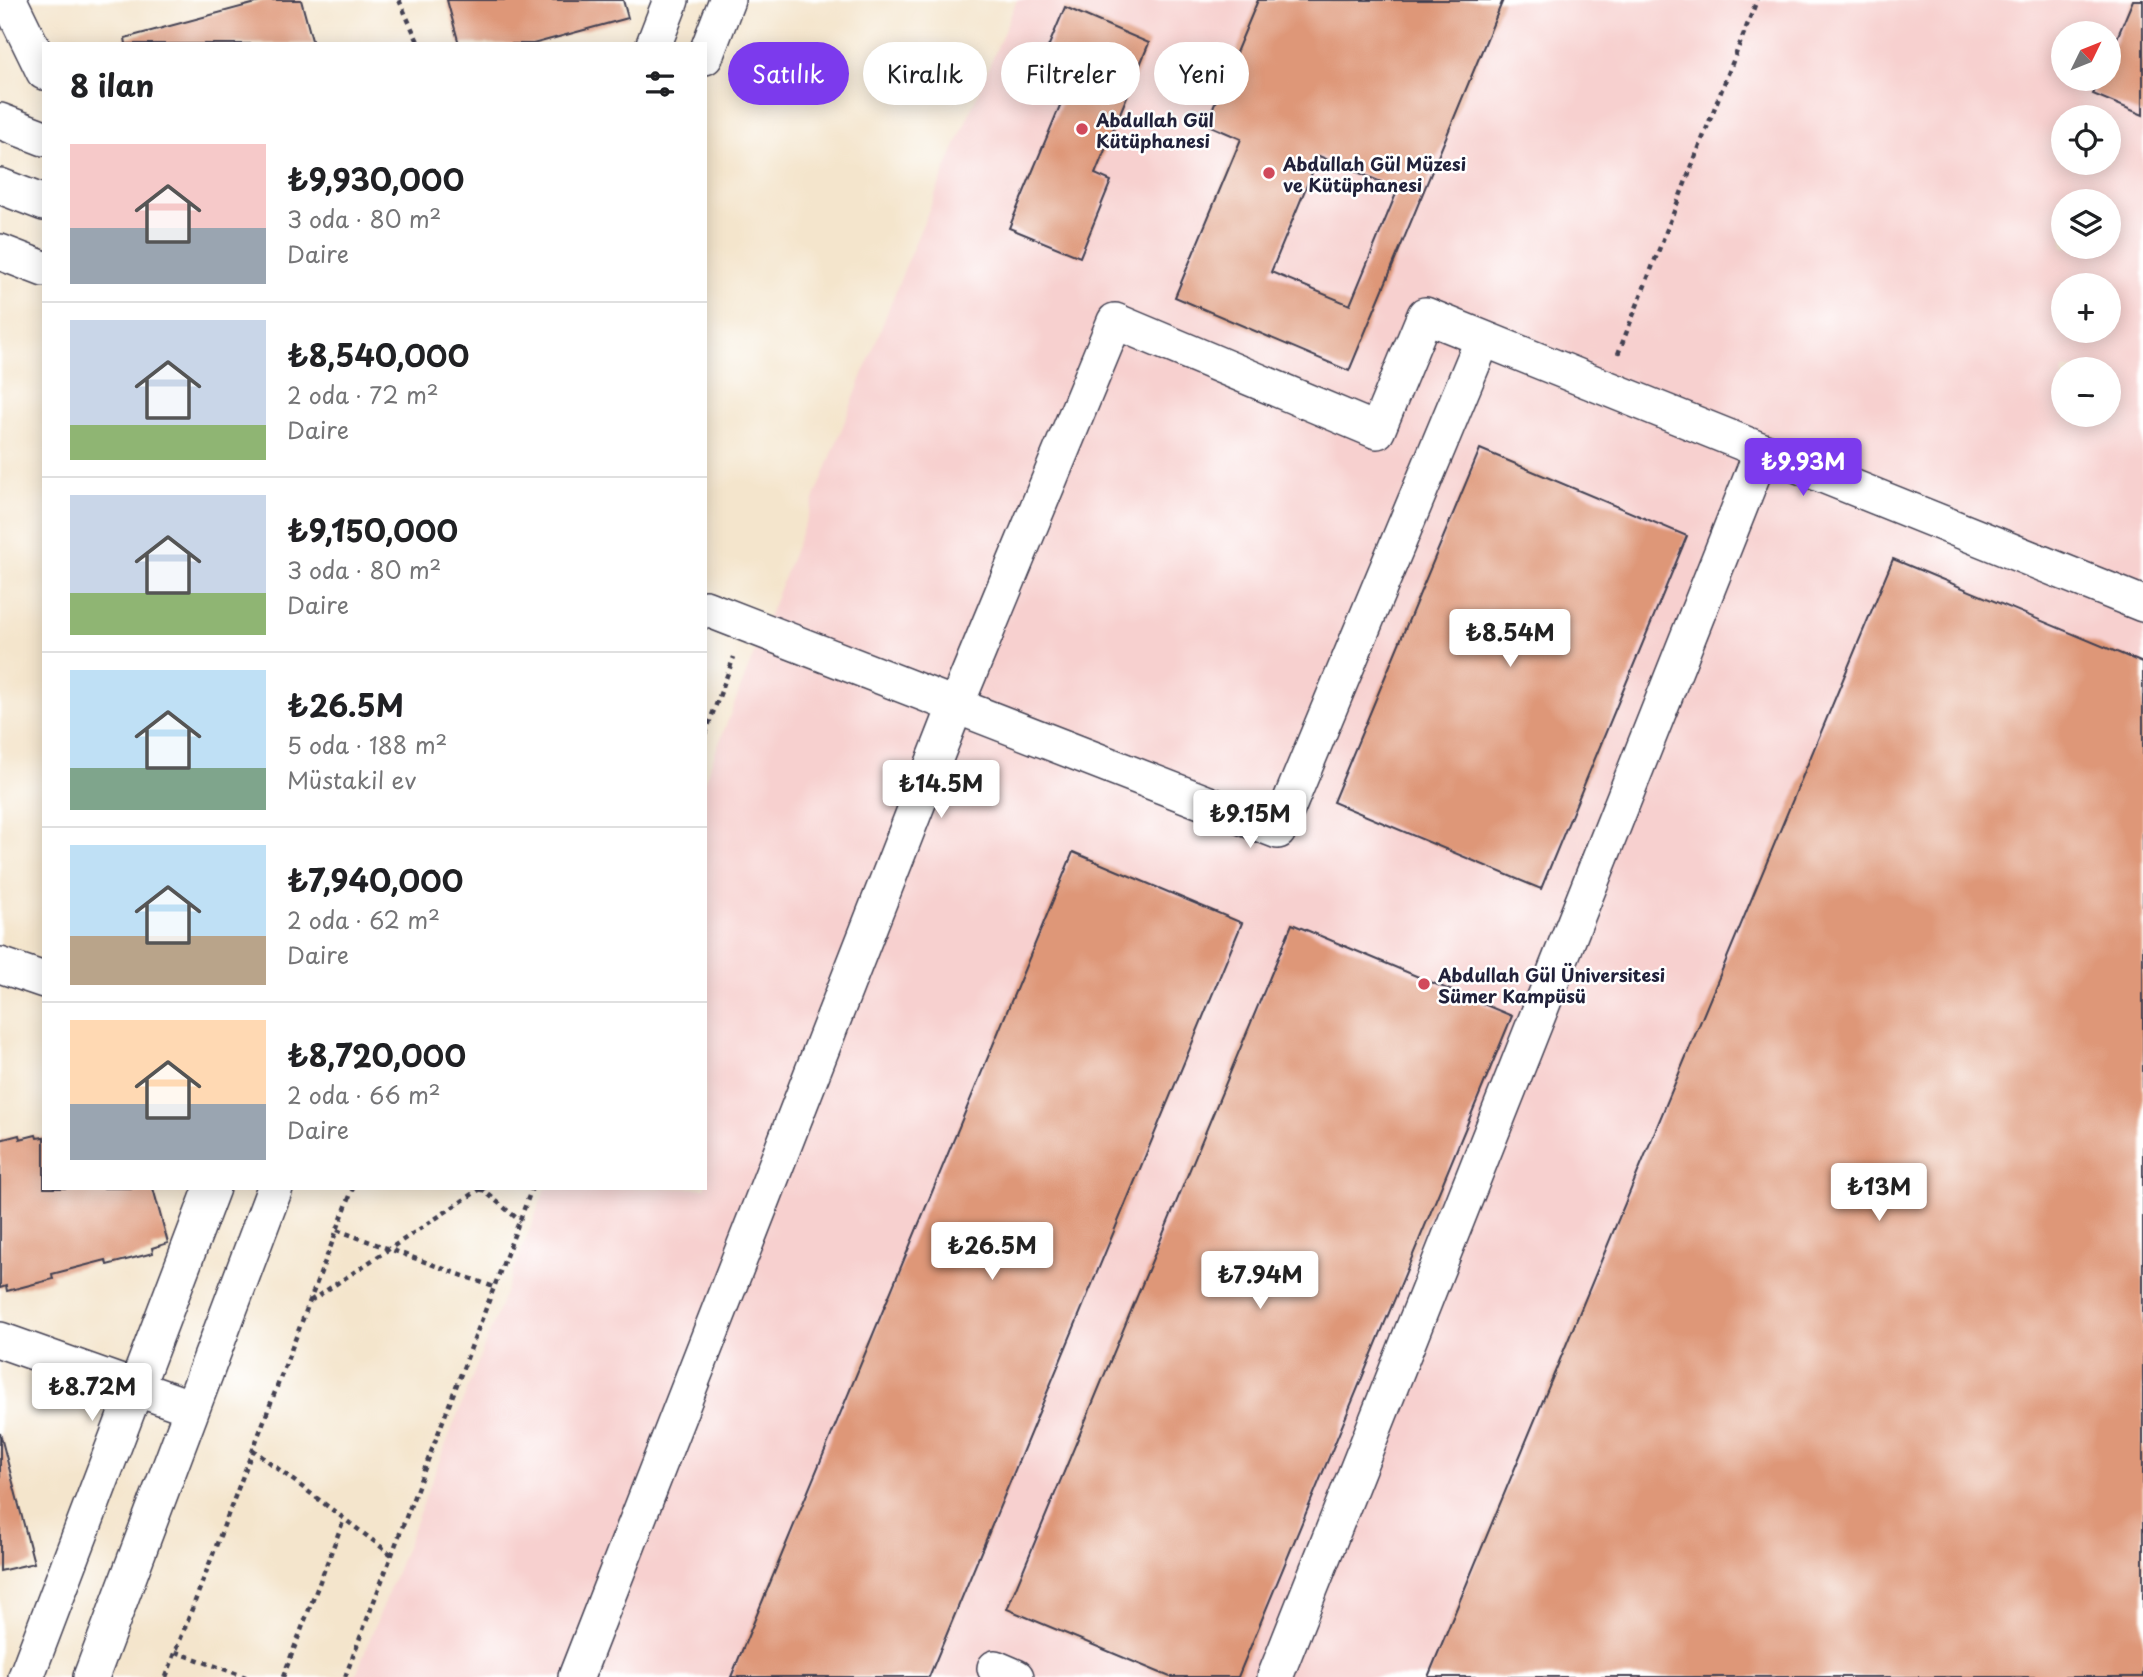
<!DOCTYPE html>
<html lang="tr">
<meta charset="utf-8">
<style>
body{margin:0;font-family:"Playpen Sans",sans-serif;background:#f6f6f6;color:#202124;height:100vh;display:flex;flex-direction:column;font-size:26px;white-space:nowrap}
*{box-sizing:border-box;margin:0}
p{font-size:23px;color:#757577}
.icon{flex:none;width:38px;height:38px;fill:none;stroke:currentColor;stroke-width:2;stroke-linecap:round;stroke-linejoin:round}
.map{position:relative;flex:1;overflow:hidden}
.drawer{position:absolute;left:42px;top:42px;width:665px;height:1148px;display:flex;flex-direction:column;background:#fff;border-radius:0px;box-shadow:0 4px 18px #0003}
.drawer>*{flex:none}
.top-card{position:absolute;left:728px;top:42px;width:665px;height:63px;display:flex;gap:14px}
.needle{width:46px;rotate:47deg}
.controls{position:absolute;left:2051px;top:21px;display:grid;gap:14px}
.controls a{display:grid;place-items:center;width:70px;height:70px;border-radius:50%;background:#fff;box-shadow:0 4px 18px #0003;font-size:35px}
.price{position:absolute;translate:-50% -60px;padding:0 16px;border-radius:7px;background:#fff;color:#222;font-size:23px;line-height:46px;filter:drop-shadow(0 2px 4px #0008)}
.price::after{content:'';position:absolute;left:50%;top:42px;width:21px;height:16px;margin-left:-10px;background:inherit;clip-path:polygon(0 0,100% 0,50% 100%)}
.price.selected{background:#7c3aed;color:#fff}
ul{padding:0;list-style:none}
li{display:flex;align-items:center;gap:21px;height:175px;padding:0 28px}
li+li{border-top:2px solid #e0e0e0}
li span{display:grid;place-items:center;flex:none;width:196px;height:140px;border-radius:0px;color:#555}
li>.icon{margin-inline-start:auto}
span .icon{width:84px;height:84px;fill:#fffc;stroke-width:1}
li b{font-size:30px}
h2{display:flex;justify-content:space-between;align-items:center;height:84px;padding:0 28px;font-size:30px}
.tag{padding:0 24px;border-radius:32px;background:#fff;box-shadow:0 4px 18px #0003;font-size:24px;line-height:63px}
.tag.selected{background:#7c3aed;color:#fff}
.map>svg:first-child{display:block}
.built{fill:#f7d0cf;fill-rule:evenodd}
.building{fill:#de9778;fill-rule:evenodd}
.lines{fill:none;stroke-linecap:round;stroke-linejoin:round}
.minor-casing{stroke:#423f51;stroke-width:38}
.path{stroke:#423f51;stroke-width:4.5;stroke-dasharray:5 5;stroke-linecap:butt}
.minor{stroke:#fff;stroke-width:35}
.poi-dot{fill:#d1495b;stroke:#fff;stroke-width:2.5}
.labels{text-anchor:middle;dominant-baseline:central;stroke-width:5;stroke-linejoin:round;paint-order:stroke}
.poi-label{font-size:18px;font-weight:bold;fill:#22223b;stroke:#fff;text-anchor:start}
</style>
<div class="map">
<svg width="2143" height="1677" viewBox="0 0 2143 1677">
<rect width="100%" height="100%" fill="#fff"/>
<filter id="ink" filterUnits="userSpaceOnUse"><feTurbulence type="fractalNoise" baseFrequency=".0143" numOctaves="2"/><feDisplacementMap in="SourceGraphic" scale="14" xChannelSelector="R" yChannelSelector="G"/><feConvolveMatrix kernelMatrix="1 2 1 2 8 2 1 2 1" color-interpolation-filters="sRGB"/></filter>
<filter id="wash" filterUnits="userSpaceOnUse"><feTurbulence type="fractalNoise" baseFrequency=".00686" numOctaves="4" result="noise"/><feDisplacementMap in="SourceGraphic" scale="28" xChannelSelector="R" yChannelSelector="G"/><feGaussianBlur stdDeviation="1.57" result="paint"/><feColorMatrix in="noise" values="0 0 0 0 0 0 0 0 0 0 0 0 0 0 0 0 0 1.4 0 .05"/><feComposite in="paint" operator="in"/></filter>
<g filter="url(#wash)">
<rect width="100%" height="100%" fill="#f4e5cc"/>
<path class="built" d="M1017 0H2143V1677H355L546 1188H705V779L909 257ZM2063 33H2109V79H2063ZM2063 117H2109V163H2063ZM2063 201H2109V247H2063ZM2063 285H2109V331H2063ZM2063 369H2109V415H2063Z"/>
<g id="blocks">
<path class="building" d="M267 0H301L313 44H126L125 38Z
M447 0H623L628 18 533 44H459Z
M1258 0H1503L1349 371 1175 297 1241 139 1206 124ZM1319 156 1398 189 1350 305 1271 272Z
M2133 0H2143V115L2093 94 2100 79H2109V57Z
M1065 7 1149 43 1095 174 1111 181 1080 257 1009 228 1069 84 1038 71Z
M1480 449 1687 536 1541 889 1333 802Z
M1893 559 2143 663V1677H1428Z
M1073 852 1242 923 929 1677H731Z
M1292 924 1512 1016 1238 1677H1170L1007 1609Z
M19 1135 20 1139 36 1135 37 1138 44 1137V1188H153L168 1243 152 1248 153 1253 107 1265 106 1260 52 1274 53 1279 7 1291 6 1286 0 1288V1140Z
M0 1433 34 1563 0 1571Z"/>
</g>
</g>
<g filter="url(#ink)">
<use href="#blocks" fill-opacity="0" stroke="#423f51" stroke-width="2"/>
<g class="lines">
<defs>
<path id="minor" d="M9 0 44 72
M654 44 671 0
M705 57 727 0
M0 121 44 138
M0 186 44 203
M0 252 44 269
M705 608 1278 831 1483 339
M0 965 44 980
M0 1340 192 1408
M995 1668 1016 1677
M26 1677 212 1188
M91 1677 275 1188
M576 1677 956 705 1115 321 1377 431 1425 315 2143 604
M1275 1677 1762 451"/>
</defs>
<use href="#minor" class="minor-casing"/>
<path class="path" d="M399 0 419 44
M1618 354 1757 0
M705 734 734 657
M481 1188 520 1221
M337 1230 494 1287
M310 1301 482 1188
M252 1449 392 1555
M176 1652 246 1677
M166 1677 353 1188
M283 1677 344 1519
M345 1677 532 1188"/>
<use href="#minor" class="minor"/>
</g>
</g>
<g class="poi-dot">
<circle cx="1082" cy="129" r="7"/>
<circle cx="1269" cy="173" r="7"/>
<circle cx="1424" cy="984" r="7"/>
</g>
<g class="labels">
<g class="poi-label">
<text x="1096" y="119">Abdullah Gül<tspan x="1096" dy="21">Kütüphanesi</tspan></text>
<text x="1283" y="163">Abdullah Gül Müzesi<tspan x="1283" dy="21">ve Kütüphanesi</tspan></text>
<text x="1438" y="974">Abdullah Gül Üniversitesi<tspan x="1438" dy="21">Sümer Kampüsü</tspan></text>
</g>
</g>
</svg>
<div class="controls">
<a><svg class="needle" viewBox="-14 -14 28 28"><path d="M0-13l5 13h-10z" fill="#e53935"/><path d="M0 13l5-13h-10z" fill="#757577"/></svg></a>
<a><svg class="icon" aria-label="locate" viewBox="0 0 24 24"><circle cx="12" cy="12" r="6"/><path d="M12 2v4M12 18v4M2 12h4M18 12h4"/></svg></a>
<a><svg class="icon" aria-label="layers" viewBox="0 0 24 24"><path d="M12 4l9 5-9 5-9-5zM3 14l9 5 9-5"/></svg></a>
<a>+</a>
<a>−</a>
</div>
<b class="price selected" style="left:1803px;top:498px">₺9.93M</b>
<b class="price" style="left:1510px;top:669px">₺8.54M</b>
<b class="price" style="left:941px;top:820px">₺14.5M</b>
<b class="price" style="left:1250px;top:850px">₺9.15M</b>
<b class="price" style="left:1879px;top:1223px">₺13M</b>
<b class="price" style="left:992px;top:1282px">₺26.5M</b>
<b class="price" style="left:1260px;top:1311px">₺7.94M</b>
<b class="price" style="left:92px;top:1423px">₺8.72M</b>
<div class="top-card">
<a class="tag selected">Satılık</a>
<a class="tag">Kiralık</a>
<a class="tag">Filtreler</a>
<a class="tag">Yeni</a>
</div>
<section class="drawer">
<h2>8 ilan<svg class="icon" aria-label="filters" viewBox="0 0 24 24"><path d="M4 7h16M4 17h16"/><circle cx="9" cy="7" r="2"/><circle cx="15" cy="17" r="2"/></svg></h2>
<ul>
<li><span style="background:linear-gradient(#f6c9c9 60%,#9aa5b1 0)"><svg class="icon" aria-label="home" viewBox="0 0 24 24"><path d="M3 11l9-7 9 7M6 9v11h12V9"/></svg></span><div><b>₺9,930,000</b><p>3 oda · 80 m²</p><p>Daire</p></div></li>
<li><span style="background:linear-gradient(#c9d6e8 75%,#8fb573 0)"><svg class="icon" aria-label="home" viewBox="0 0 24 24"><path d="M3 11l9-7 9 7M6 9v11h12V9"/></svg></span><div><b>₺8,540,000</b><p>2 oda · 72 m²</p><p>Daire</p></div></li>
<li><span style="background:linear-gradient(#c9d6e8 70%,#8fb573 0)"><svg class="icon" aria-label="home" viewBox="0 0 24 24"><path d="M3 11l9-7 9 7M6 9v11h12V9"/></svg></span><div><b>₺9,150,000</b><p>3 oda · 80 m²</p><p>Daire</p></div></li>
<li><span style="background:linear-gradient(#bfe0f5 70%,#7fa58c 0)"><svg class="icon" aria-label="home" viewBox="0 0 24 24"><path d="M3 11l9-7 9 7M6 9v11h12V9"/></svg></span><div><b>₺26.5M</b><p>5 oda · 188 m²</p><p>Müstakil ev</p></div></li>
<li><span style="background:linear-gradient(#bfe0f5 65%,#b9a48a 0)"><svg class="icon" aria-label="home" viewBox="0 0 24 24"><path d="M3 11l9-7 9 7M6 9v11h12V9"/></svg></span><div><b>₺7,940,000</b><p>2 oda · 62 m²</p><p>Daire</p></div></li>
<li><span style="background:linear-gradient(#ffd9b3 60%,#9aa5b1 0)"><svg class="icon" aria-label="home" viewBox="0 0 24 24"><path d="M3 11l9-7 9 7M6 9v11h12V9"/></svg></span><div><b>₺8,720,000</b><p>2 oda · 66 m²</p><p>Daire</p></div></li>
</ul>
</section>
</div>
